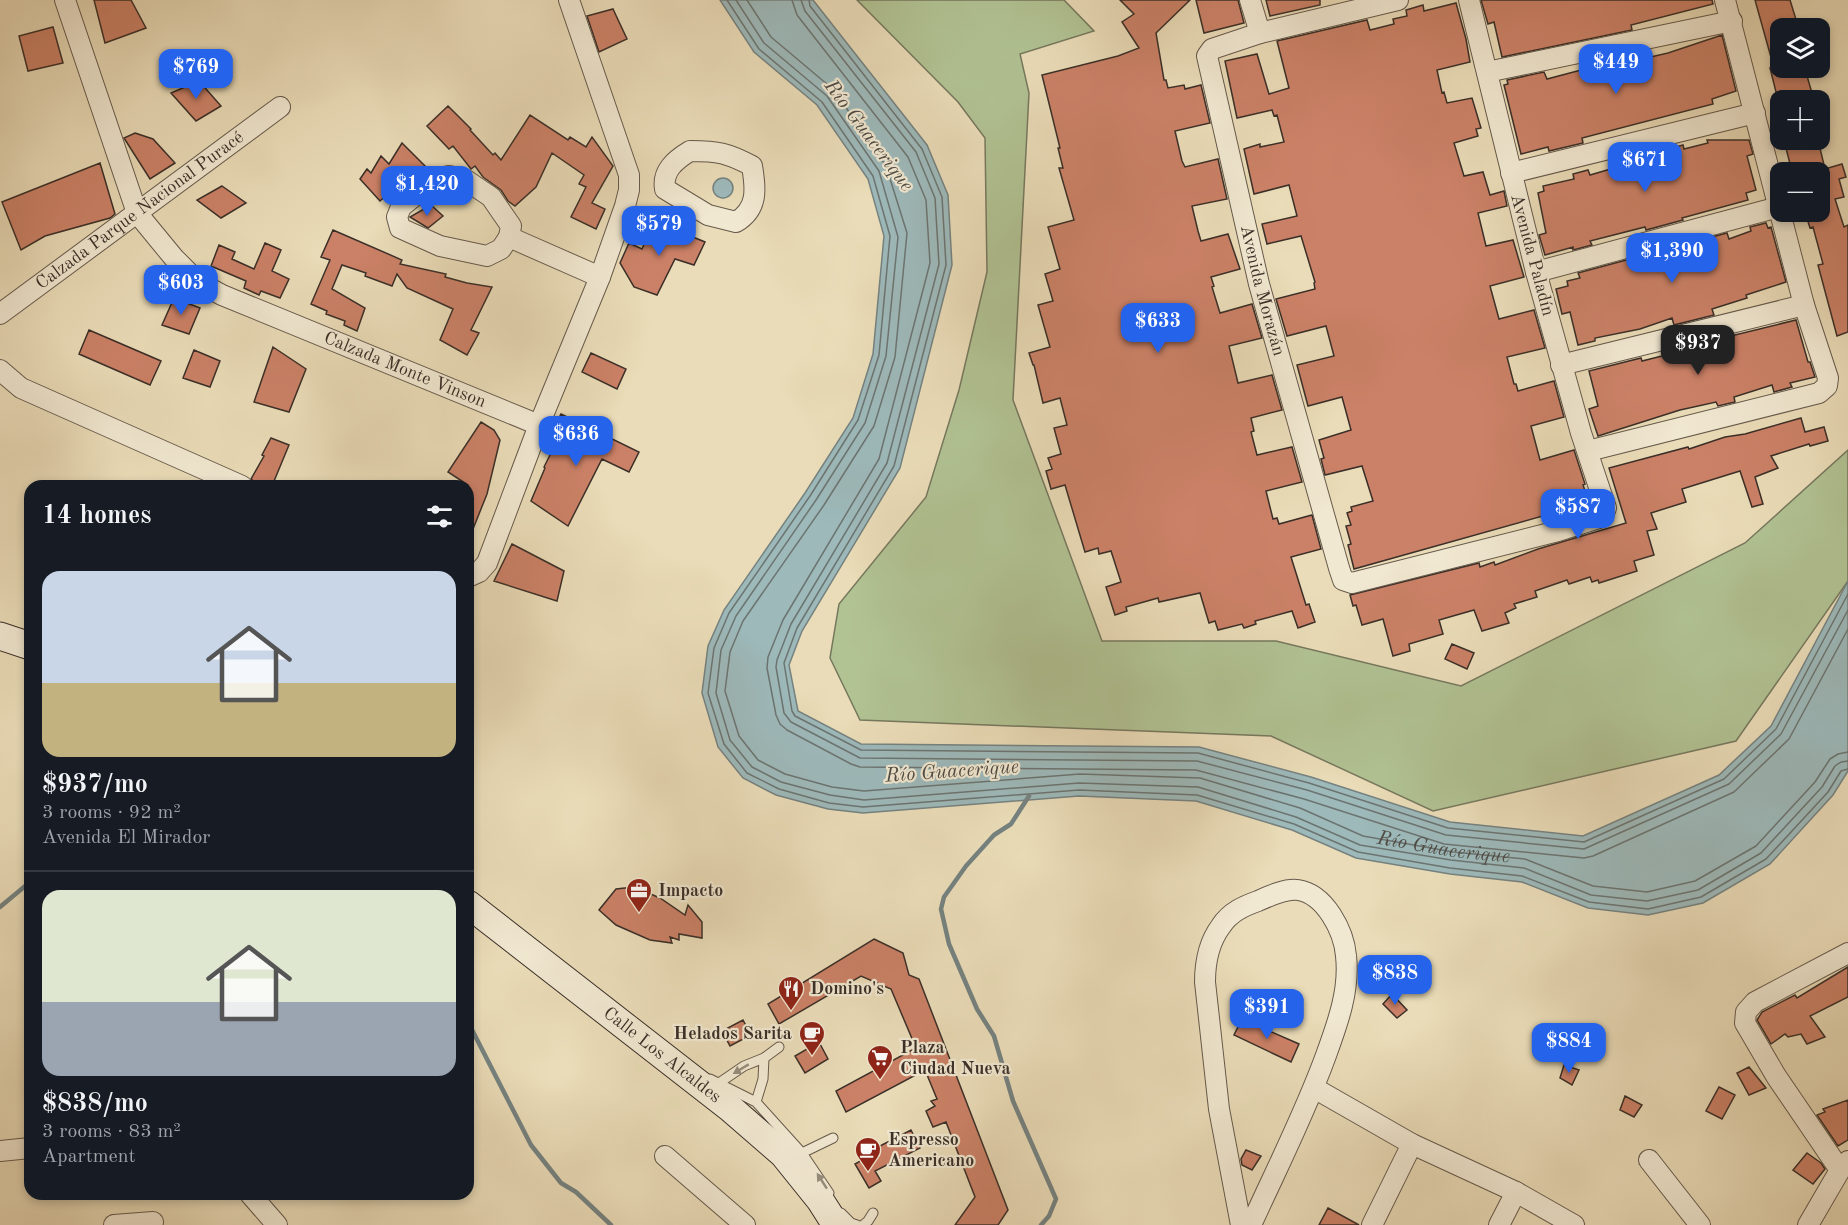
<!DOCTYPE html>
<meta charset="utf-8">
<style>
body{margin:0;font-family:"Old Standard TT",serif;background:#242831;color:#f1f3f6;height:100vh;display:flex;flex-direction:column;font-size:22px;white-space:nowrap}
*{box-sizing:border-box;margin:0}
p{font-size:20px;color:#9ea1a6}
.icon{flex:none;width:33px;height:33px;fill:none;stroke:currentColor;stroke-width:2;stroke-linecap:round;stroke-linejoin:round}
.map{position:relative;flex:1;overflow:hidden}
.sheet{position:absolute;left:24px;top:480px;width:450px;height:720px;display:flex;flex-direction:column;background:#171b24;border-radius:18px;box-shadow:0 3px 9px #0003}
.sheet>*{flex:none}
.fabs{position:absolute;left:1770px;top:18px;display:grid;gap:12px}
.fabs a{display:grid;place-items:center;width:60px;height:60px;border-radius:12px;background:#171b24;box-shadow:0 3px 9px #0003;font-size:30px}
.price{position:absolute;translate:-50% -51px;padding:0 14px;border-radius:12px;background:#2563eb;color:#fff;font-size:20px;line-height:39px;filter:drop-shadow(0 2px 3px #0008)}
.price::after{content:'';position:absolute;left:50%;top:36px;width:18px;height:14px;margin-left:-9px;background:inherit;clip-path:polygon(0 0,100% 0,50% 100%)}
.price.active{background:#222;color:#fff}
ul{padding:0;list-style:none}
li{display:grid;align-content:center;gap:12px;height:318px;padding:0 18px}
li+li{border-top:2px solid #363941}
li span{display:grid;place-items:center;height:186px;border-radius:18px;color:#555}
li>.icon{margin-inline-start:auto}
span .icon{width:108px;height:108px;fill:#fffc;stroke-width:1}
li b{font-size:26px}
h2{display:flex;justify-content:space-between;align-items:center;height:72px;padding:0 18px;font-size:26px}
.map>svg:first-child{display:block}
.green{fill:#b1c293;stroke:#76785e;stroke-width:1.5}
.water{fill:#9db9ba;stroke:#758280;stroke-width:1.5}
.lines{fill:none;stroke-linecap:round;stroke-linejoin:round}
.shore{stroke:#6c7471;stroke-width:1.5}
.stream{stroke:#758280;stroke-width:4.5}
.building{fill:#cb8167;stroke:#3a2f28;stroke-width:1.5}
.service-casing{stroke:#665a4c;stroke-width:11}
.minor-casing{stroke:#665a4c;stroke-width:22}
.secondary-casing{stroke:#3a2f28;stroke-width:29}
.service{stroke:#f1e8d1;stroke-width:9}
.minor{stroke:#f1e8d1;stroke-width:20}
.secondary{stroke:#f1e8d1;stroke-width:27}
.oneway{fill:#968c7c}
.labels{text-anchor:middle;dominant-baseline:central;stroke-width:4.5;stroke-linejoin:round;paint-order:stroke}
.street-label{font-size:18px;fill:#3a2f28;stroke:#f1e8d1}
.poi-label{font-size:18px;font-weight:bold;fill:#3a2f28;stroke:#f1e8d1;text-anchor:start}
.water-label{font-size:20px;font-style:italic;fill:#4e4b45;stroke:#f1e8d1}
</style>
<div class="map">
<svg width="1848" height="1225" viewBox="0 0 1848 1225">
<rect width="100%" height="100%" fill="#eadcb8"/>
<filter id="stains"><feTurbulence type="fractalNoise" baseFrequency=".00333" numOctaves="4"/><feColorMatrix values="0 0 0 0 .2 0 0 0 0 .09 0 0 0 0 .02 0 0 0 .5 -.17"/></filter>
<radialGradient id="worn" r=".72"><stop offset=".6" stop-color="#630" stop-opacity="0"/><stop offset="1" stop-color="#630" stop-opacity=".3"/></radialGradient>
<path class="green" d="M857 0H1064L1094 31 1020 54 1029 93 1013 400 1102 641H1276L1461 686 1745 543 1848 450V581L1736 741 1433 811 1271 736 860 720 830 658 839 604 926 497 959 390 987 272 985 138 958 102Z"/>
<path class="water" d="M720 0H813L927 145 948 195 952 265 900 468 802 631 789 665 798 711 861 744 1199 747 1311 777 1450 822 1583 836 1719 775 1771 726 1848 581V771L1833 795 1770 864 1703 903 1648 915 1588 908 1522 882 1450 874 1356 858 1292 830 1196 801 1079 796 863 813 828 809 776 795 743 778 718 747 702 693 708 646 724 610 805 493 853 418 873 354 884 236 868 179 817 105 754 52Z
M713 188a10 10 0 1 1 20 0a10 10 0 1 1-20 0Z"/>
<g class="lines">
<g class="shore">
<path d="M727 0 759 49 822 102 873 176 890 236 879 355 858 420 810 496 729 613 714 648 708 693 724 744 747 773 779 789 829 803 863 807 1079 790 1197 795 1294 824 1358 852 1450 868 1522 876 1589 902 1648 909 1701 897 1766 859 1828 792 1841 771 1848 769"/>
<path d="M736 0 764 43 827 96 879 171 898 237 886 356 865 423 816 500 736 616 721 650 716 693 730 740 752 767 781 782 830 795 864 800 1079 783 1198 787 1296 817 1360 845 1451 860 1524 868 1591 895 1647 901 1698 890 1761 853 1822 787 1835 766 1841 762 1848 761"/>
<path id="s1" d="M747 0 771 37 834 90 886 166 907 233 895 357 874 426 824 505 743 621 730 652 725 691 739 736 758 760 785 774 832 787 864 791 1080 774 1200 778 1300 808 1363 836 1453 852 1525 859 1593 886 1647 892 1695 881 1756 846 1815 782 1830 759 1838 754 1848 752"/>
<path d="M792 0 797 15 908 157 926 200 930 263 879 459 783 620 768 657 767 668 776 715 780 724 787 730 851 764 860 767 1196 770 1304 799 1444 844 1584 858 1593 856 1734 792 1789 739 1848 629"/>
<path d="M801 0 805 11 916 152 935 198 939 264 887 463 791 624 777 660 776 667 784 713 791 722 860 758 1197 761 1307 790 1446 835 1584 849 1729 784 1781 734 1848 610"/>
<path d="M809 0 810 6 922 149 942 197 946 265 894 466 797 628 784 663 792 711 795 716 861 750 1198 753 1309 783 1448 828 1584 842 1724 779 1776 729 1848 594"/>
</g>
<path class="stream" d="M1029 796 1011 824 994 835 966 866 944 897 941 909 949 944 977 1009 994 1036 1013 1101 1056 1199 1049 1216 1041 1225
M0 907 30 882
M468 1022 531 1145 561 1183 576 1192 611 1225"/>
</g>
<path class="building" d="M94 0H131L146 28 105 43Z
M1120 0H1190L1156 33 1164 80H1166L1168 88 1184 85 1185 89 1201 85 1210 123 1175 131 1182 161 1185 167 1218 159 1227 199 1192 206 1198 231 1201 241 1228 234 1240 269 1211 277 1214 286 1212 287 1220 313 1252 304 1262 338 1229 346 1238 383 1272 375 1282 410 1251 418 1254 431 1251 432 1257 455 1292 447 1302 482 1266 491 1273 519 1277 518 1279 524 1312 515 1321 549 1291 557 1306 605 1309 604 1315 622 1298 628 1292 611 1255 621 1256 624 1244 628 1242 624 1218 630 1215 621 1209 623 1200 593 1159 602 1158 598 1126 607 1127 611 1115 615 1106 587 1121 582 1111 551 1099 554 1098 548 1085 552 1065 485 1051 489 1046 471 1052 469 1048 458 1061 454 1054 428 1067 425 1060 398 1043 403 1034 365H1033L1029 353 1050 347 1038 305 1053 301 1045 274 1060 269 1048 227 1074 220 1059 168H1063L1058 148H1060L1042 75 1118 56 1139 48 1122 22 1134 14Z
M1196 0H1238L1244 23 1204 33Z
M1266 0H1320V5L1270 16Z
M1481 0H1712L1713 4 1631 25 1632 30 1502 57 1494 22 1488 24Z
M1755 0H1790L1798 26 1780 28V68H1799L1803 77 1807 76 1814 100H1778L1770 68H1774Z
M1456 3 1466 39 1470 62 1437 70 1442 93 1444 92 1447 103 1472 98 1481 128 1476 129 1478 136 1454 143 1464 176 1483 172 1490 195 1504 191 1507 206 1478 213 1486 246 1513 240 1524 277 1490 286 1499 319 1534 310 1545 348 1507 357 1514 384H1516L1518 391 1554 381 1564 417 1531 426 1540 460 1574 450 1585 484 1583 485 1589 503 1354 569 1348 545 1351 544 1346 526 1351 525 1347 513 1352 511 1351 507 1373 501 1362 466 1325 475 1321 459 1324 458 1319 440 1351 430 1342 397 1308 406 1297 365 1334 356 1326 326 1287 336 1276 299 1315 289 1314 283 1315 282 1301 236 1267 244 1262 224 1297 216 1289 185 1254 194 1244 149 1260 144V147L1284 142 1277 115 1274 116 1272 110 1237 118 1225 61 1257 54 1269 94 1289 88 1277 41 1367 20 1370 30 1394 24 1393 19 1407 16 1406 10 1423 5 1424 11Z
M613 9 627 39 599 52 587 16Z
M53 27 63 63 28 71 19 36Z
M1722 35 1736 91 1712 99 1713 104 1582 138 1583 143 1549 151 1548 147 1521 154 1504 85 1508 84 1507 80 1544 72 1547 79 1585 69 1584 64 1604 60 1606 69 1633 63V61L1668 53Z
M199 81 221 106 196 121 171 93Z
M448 106 471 129 470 130 493 155 495 153 501 160 530 115 568 140 570 137 586 147 592 137 613 166 592 203 605 209 596 229 571 217 586 187 579 184 584 175 552 153 536 187 515 206 508 201 501 190 483 177 475 166 471 169 453 146 449 149 427 126Z
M135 133 153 139 175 163 150 179 124 138Z
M1707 140H1749L1753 154 1747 156 1756 190 1746 193 1748 200 1682 218 1683 220 1646 230 1645 227 1590 241 1592 245 1573 250V247L1545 255 1539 235 1546 233 1538 193 1544 191 1543 186 1574 179 1573 174 1588 170 1590 175 1614 168 1611 161 1666 147V150L1683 145 1684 149 1708 143Z
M1784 140H1818L1825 169 1842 164 1846 177 1839 179 1844 197 1835 199 1844 227 1848 225V332L1837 336 1818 265 1823 264 1813 227 1810 228 1805 212H1825L1820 199V172H1792Z
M402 143 425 166 416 174 413 171 380 201 360 179 367 169 371 173 381 156 389 164Z
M100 163 115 214 110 218 45 236 21 250 2 202Z
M222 186 246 203 221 218 197 200Z
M431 205 443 216 428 228 410 217Z
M654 221 705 242 694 265 675 259 657 295 634 287 620 263 629 243 642 249Z
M1766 223 1768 228 1771 227 1786 282 1746 295 1747 298 1712 309 1714 315 1674 325 1672 318 1640 329 1595 338V341L1578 345 1570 312 1562 314 1556 289 1568 286 1567 281 1580 278 1578 273 1727 233 1729 239 1751 231 1750 227Z
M333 230 402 260 400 264 446 274 445 277 467 283 492 287 471 330 479 333 467 355 440 340 453 309 407 288 397 274 392 286 365 276 366 273 342 265 332 289 365 308 357 331 344 325 345 321 326 314 327 311 311 304 330 260 321 257Z
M265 243 281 250 272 271 289 279 280 298 261 291 259 295 244 288 246 281 211 266 219 245 235 252 232 259 254 269Z
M174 298 200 308 189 334 162 325Z
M1796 320 1808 362H1810L1815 377 1790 383 1792 387 1774 392 1772 385 1734 397 1735 402 1718 406 1716 402 1680 410 1598 436 1589 409 1598 406 1589 371 1641 358 1642 361 1666 355 1665 352Z
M89 330 161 361 150 385 79 354Z
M273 347 306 369 289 412 254 402Z
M194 350 220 361 210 387 183 378Z
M591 353 626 369 617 389 582 372Z
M561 414 639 452 629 472 602 459 568 526 531 501 545 468 544 467 558 439 550 435Z
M1801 418 1805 432 1824 427 1828 441 1810 446 1809 444 1771 456 1778 468 1755 477 1763 504 1752 507 1740 471 1682 489 1686 502 1651 513 1657 529 1647 531 1654 555 1634 561 1637 571 1599 583 1598 580 1592 582 1590 577 1569 584 1567 580 1535 591 1537 597 1514 604 1516 608 1505 613 1509 623 1482 631 1474 610 1439 620 1443 634 1409 644 1410 651 1393 656 1383 619 1362 625 1356 605 1353 606 1350 595 1479 563 1480 567 1494 562 1495 565 1538 549 1626 523 1609 468 1688 447 1689 449 1725 437 1745 434Z
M481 422 494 430 500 440 487 494 469 539 468 485 448 472Z
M271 438 289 445 272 486H260L251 479 264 456 262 455Z
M512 544 564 571 557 601 494 581Z
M1452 644 1474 653 1467 669 1445 659Z
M634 887 660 898 685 915 688 905 702 922V938L679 934V940L670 937 672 943 650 940 616 925 599 910 616 889Z
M874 939 903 953 909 975 919 979 1008 1210 998 1225H955L975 1197 946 1122 933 1127 926 1111 935 1106 931 1101 937 1099 925 1070 846 1112 836 1091 916 1048 891 989 861 976 779 1024 768 1004Z
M1848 967V997L1810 1016 1825 1037 1807 1044 1801 1034 1788 1037 1785 1034 1771 1044 1757 1020 1762 1012 1795 995 1797 998Z
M1392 994 1407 1010 1397 1018 1383 1004Z
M1242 1019 1299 1044 1291 1062 1234 1035Z
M743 1020 751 1035 730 1046 722 1031Z
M819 1042 828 1059 805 1073 795 1056Z
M1564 1065 1579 1070 1572 1085 1560 1078Z
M1749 1067 1766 1088 1749 1095 1737 1073Z
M1719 1087 1735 1095 1722 1119 1706 1111Z
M1625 1096 1642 1105 1634 1117 1620 1110Z
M1848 1100V1140L1838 1146 1817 1115 1825 1112 1823 1109Z
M911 1130 920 1148 875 1171 881 1181 869 1188 855 1164 876 1152 874 1149Z
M1246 1150 1261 1156 1252 1170 1242 1165 1241 1159Z
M1807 1153 1821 1163 1825 1169 1813 1184 1793 1170Z
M1328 1208 1359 1225H1319Z"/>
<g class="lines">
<defs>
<path id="service" d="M710 1079 756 1102 802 1153 829 1193
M719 1083 744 1066 764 1058 779 1047
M756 1102 763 1079 764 1058
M802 1153 833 1138
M841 1213 851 1223 857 1225
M863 1225 868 1221 873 1213"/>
<g id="minor">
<path id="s2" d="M65 0 137 213 174 258 198 282 222 295 539 425"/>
<path d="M1250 0 1260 33"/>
<path id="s3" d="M1398 0 1260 33 1212 49 1207 56 1259 284 1339 568 1343 580 1352 583 1558 531 1602 517 1606 508 1581 433 1536 272 1469 0"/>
<path d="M1487 72 1732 21"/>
<path d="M690 151C718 151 728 153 752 166 756 189 758 209 736 222L708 215 665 189C662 171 675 160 690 151Z"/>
<path d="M1511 173 1755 113"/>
<path d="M449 176 466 180 491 197 511 226 509 237 501 249 487 256 440 246 400 228 397 217 401 207 434 180Z"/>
<path d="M509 237 600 277"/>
<path d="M1536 272 1779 207"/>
<path id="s4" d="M0 314 280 107"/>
<path d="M1561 365 1804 305"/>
<path d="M0 370 21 388 242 486"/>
<path d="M1588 451 1819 393 1827 386 1828 378 1804 305 1725 0"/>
<path d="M468 577 479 572 487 563 539 425 600 277 625 206 629 190V175L569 0"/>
<path d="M1314 1088 1412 1144 1516 1192 1574 1225"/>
<path d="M0 1151 30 1148"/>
<path d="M665 1156 745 1225"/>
<path d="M1649 1160 1700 1225"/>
<path d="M1840 1170 1776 1076 1745 1023 1746 1012 1755 1002 1848 953"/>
<path d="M250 1194 277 1225"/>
<path d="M114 1225 153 1222"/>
<path d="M1241 1225 1219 1109 1205 982C1205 962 1209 942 1221 926 1230 912 1244 906 1258 901 1269 896 1286 888 1298 890 1325 894 1344 931 1346 956 1350 991 1337 1025 1325 1058 1304 1115 1276 1170 1251 1225"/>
<path d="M1372 1225 1412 1144"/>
<path d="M1499 1225 1516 1192"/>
<path d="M1808 1225 1840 1170 1848 1161"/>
</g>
<g id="secondary">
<path d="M0 636 30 646"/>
<path id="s5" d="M468 904 730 1108 783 1154 820 1200 836 1225"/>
</g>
</defs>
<use href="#service" class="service-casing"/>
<use href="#minor" class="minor-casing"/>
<use href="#secondary" class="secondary-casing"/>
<use href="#service" class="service"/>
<use href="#minor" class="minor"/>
<use href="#secondary" class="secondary"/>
</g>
<defs><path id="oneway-solid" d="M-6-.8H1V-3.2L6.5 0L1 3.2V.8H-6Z" transform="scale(1.5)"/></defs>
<g class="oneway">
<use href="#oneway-solid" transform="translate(741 1069) rotate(149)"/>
<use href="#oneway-solid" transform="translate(822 1181) rotate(-123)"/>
</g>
<defs>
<symbol id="office-pin" viewBox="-11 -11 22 30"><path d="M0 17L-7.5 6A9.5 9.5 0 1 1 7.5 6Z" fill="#8f2418" stroke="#f1e8d1"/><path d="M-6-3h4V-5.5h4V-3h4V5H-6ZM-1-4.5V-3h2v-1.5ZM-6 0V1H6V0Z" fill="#fff"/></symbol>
<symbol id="restaurant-pin" viewBox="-11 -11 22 30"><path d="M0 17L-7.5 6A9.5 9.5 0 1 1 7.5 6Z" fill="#8f2418" stroke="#f1e8d1"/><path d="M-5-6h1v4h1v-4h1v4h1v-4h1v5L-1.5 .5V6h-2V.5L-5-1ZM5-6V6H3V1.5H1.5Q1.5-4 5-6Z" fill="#fff"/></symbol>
<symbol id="cafe-pin" viewBox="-11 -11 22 30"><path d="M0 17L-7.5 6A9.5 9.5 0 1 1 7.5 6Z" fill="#8f2418" stroke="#f1e8d1"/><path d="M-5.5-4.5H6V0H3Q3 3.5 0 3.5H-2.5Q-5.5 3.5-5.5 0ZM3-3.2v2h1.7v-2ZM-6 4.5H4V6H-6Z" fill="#fff"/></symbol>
<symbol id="supermarket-pin" viewBox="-11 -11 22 30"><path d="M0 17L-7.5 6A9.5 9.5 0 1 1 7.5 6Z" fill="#8f2418" stroke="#f1e8d1"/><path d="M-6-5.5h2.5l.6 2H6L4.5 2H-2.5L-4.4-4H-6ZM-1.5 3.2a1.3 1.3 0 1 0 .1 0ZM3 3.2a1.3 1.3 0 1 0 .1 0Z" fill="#fff"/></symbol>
</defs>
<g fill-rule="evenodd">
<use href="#office-pin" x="624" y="876" width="30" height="40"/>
<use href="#restaurant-pin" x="776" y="974" width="30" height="40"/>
<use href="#cafe-pin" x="797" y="1019" width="30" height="40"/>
<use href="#supermarket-pin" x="865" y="1043" width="30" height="40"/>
<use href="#cafe-pin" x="853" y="1135" width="30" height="40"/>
</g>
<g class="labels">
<g class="street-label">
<text stroke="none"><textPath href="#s4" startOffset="174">Calzada Parque Nacional Puracé</textPath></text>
<text transform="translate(1532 255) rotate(75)">Avenida Paladín</text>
<text stroke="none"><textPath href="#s3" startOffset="442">Avenida Morazán</textPath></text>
<text stroke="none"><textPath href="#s2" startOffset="542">Calzada Monte Vinson</textPath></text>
<text stroke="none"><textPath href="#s5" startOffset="246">Calle Los Alcaldes</textPath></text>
</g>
<g class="poi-label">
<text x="658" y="891">Impacto</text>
<text x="810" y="989">Domino's</text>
<text x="792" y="1034" text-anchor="end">Helados Sarita</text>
<text x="900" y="1048">Plaza<tspan x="900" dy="21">Ciudad Nueva</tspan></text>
<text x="888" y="1140">Espresso<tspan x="888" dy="21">Americano</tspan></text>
</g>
<g class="water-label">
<text transform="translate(868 136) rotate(53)">Río Guacerique</text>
<text transform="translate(952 772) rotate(-4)">Río Guacerique</text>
<text stroke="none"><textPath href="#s1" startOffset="1574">Río Guacerique</textPath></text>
</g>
</g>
<rect width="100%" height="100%" filter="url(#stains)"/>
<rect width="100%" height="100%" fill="url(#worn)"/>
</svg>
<div class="fabs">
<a><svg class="icon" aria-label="layers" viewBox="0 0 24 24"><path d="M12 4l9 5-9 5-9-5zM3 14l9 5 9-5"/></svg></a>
<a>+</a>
<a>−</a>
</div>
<b class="price" style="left:1616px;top:95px">$449</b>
<b class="price" style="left:196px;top:100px">$769</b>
<b class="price" style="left:1645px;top:193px">$671</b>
<b class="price" style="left:427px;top:217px">$1,420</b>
<b class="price" style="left:659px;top:257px">$579</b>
<b class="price" style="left:1672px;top:284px">$1,390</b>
<b class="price" style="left:181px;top:316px">$603</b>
<b class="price" style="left:1158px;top:354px">$633</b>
<b class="price active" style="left:1698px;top:376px">$937</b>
<b class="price" style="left:576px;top:467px">$636</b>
<b class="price" style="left:1578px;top:540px">$587</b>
<b class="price" style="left:1395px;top:1006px">$838</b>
<b class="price" style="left:1267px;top:1040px">$391</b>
<b class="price" style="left:1569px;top:1074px">$884</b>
<section class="sheet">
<h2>14 homes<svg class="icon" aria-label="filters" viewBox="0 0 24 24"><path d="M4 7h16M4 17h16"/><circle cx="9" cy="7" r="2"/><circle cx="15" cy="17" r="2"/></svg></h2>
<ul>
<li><span style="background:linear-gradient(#c9d6e8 60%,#c2b280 0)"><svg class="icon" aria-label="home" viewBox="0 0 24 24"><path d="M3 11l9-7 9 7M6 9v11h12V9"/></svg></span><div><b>$937/mo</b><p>3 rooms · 92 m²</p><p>Avenida El Mirador</p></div></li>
<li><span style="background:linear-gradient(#dfe7d0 60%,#9aa5b1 0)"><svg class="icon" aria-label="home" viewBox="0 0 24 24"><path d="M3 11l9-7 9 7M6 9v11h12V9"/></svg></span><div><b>$838/mo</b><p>3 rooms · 83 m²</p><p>Apartment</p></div></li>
</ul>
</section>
</div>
